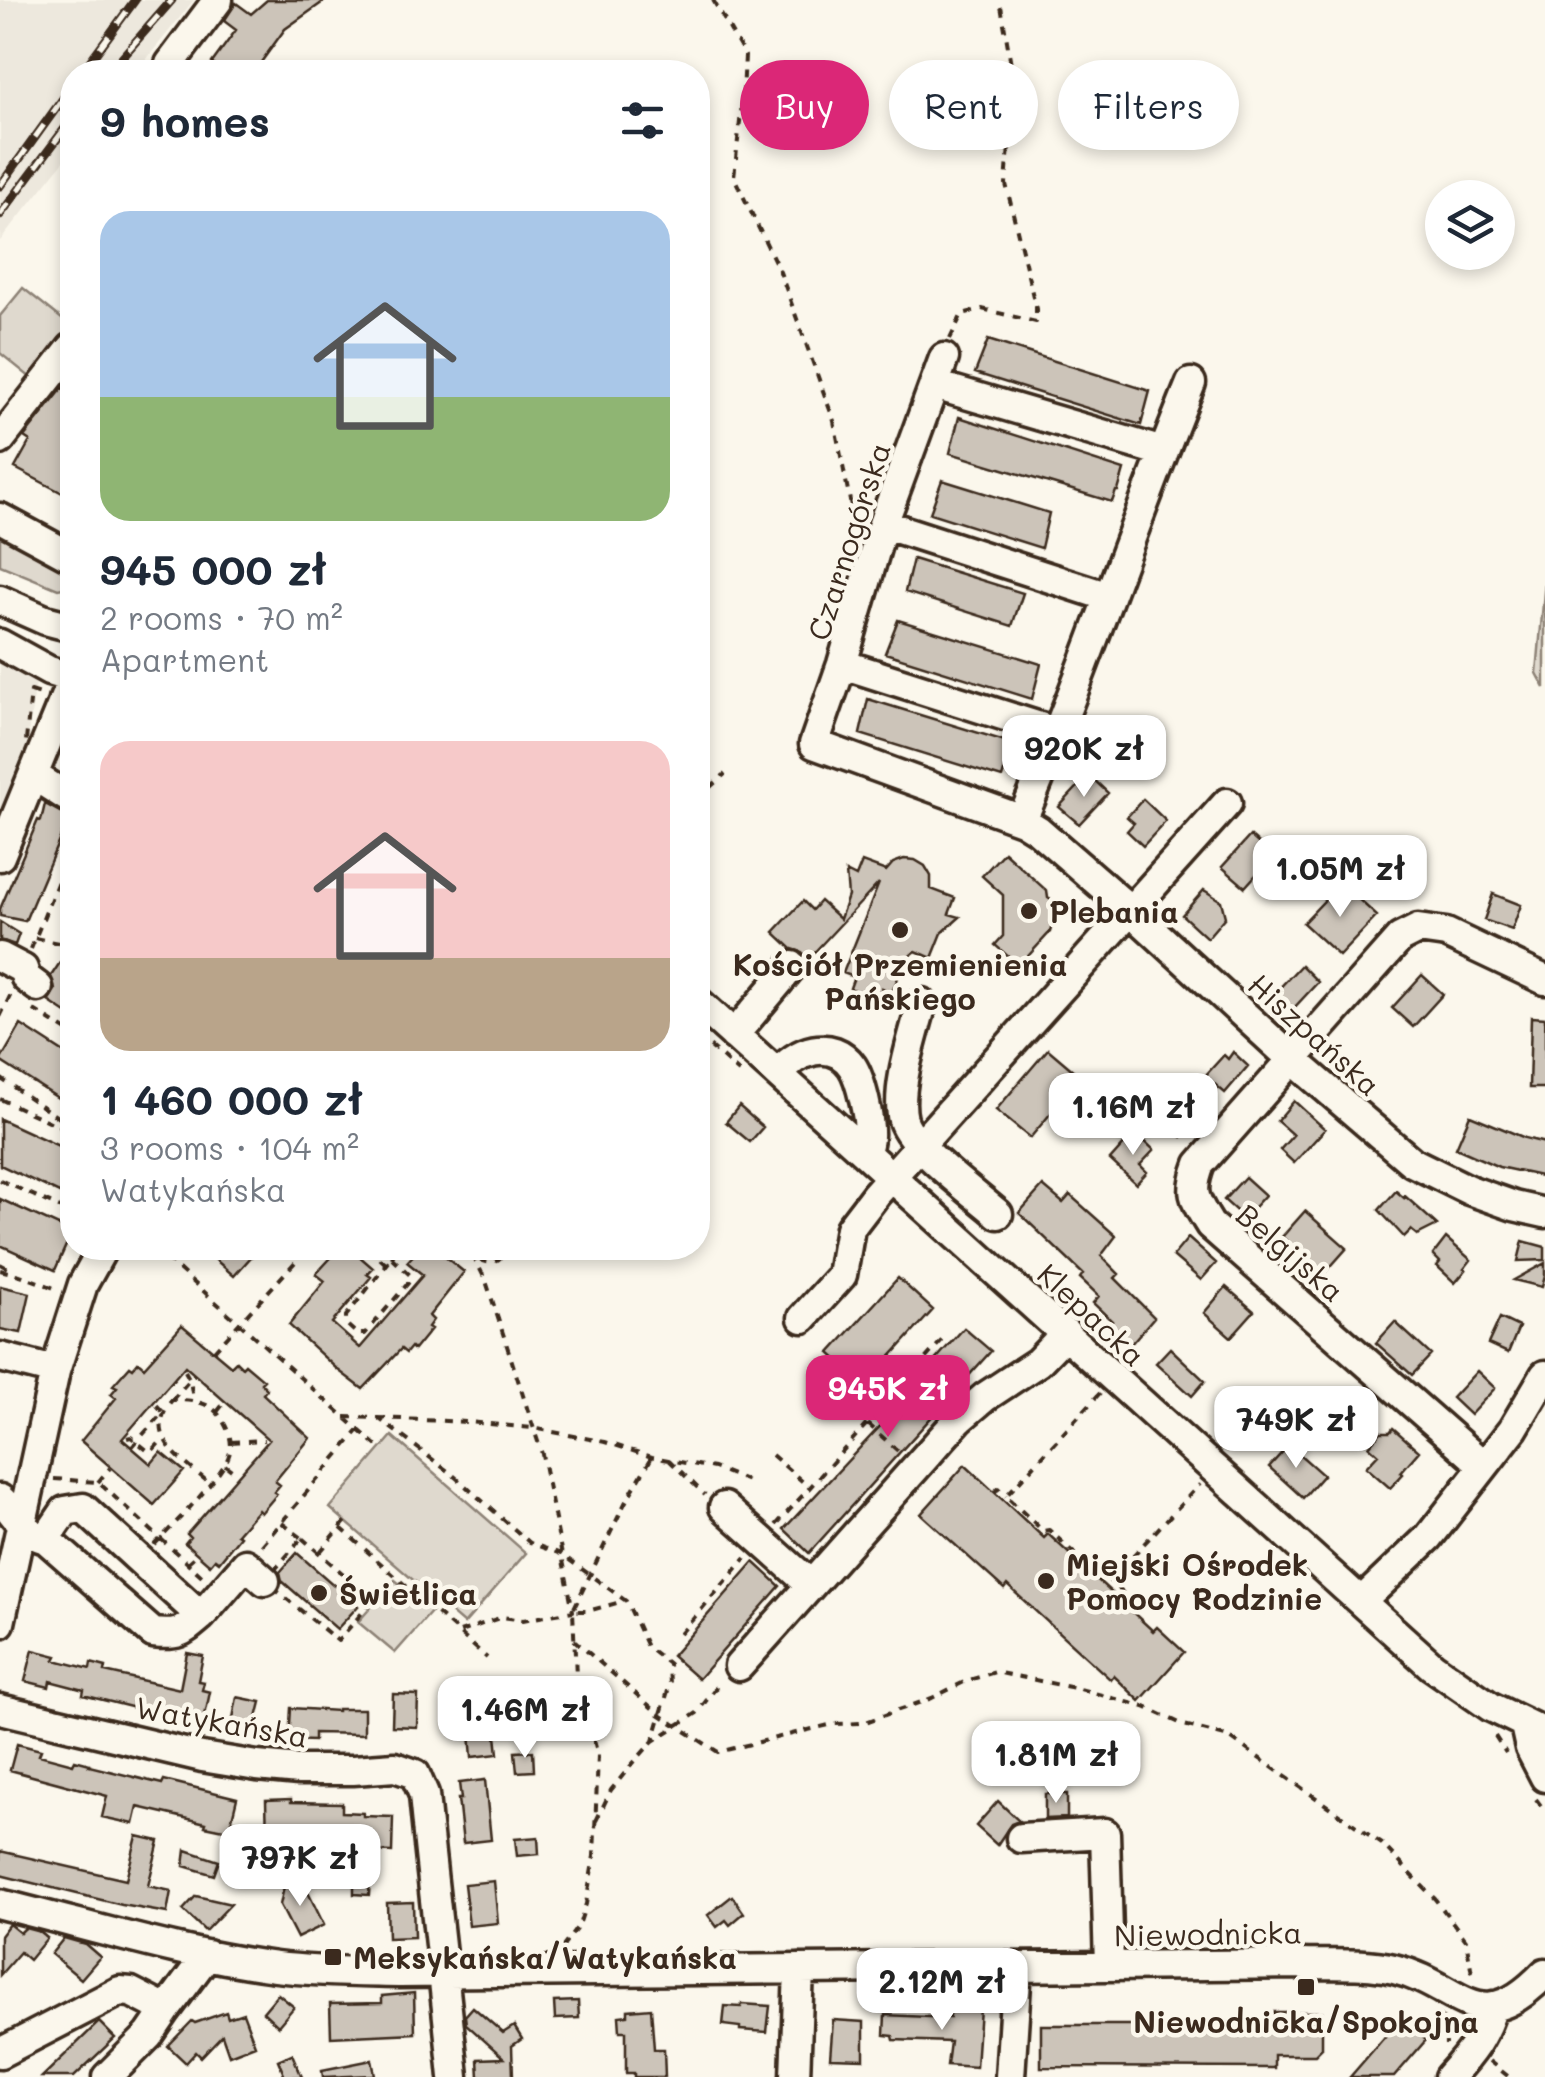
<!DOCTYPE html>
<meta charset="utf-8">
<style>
body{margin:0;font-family:Mali,sans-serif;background:#f2f2f3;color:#1f2937;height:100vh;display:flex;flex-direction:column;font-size:38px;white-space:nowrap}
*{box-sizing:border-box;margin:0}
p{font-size:32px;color:#747a83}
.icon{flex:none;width:55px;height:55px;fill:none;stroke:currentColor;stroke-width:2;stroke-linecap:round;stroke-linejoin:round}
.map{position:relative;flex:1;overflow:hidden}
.drawer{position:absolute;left:60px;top:60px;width:650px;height:1200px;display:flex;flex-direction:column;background:#fff;border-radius:40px;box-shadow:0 5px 15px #0003}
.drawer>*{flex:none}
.hud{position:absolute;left:740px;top:60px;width:655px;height:90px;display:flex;gap:20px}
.tools{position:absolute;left:1425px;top:180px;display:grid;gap:20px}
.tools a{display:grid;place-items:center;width:90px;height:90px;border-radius:50%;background:#fff;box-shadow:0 5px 15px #0003;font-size:50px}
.price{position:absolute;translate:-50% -85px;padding:0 22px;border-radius:20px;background:#fff;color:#222;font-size:32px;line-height:65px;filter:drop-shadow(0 2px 5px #0008)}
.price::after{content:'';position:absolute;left:50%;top:60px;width:30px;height:22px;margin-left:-15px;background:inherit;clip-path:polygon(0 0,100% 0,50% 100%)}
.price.active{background:#db2777;color:#fff}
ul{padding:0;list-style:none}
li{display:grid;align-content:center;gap:20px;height:530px;padding:0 40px}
li span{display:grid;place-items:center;height:310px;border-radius:30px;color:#555}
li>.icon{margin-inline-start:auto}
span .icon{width:180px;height:180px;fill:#fffc;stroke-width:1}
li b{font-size:42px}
h2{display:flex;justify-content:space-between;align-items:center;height:120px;padding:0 40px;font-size:42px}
.tag{padding:0 35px;border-radius:45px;background:#fff;box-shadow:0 5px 15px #0003;font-size:35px;line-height:90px}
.tag.active{background:#db2777;color:#fff}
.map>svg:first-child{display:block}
.built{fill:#ede8dd}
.green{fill:#dfd9ce;stroke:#8d8276;stroke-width:2.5}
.building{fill:#ccc4b9;stroke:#3b2a1e;stroke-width:2.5}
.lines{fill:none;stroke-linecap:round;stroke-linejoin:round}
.minor-casing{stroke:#3b2a1e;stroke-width:35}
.path{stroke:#3b2a1e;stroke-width:4;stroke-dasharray:8 8;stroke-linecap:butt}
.minor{stroke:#fbf7ec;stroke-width:28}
.rail-casing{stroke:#3b2a1e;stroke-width:9}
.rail{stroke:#fbf7ec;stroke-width:5;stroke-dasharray:15;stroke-linecap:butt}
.poi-dot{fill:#3b2a1e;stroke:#fbf7ec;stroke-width:4}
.labels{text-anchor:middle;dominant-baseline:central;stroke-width:9;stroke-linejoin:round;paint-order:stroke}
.street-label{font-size:30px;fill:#3b2a1e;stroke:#fbf7ec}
.poi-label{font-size:30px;font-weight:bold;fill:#3b2a1e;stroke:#fbf7ec;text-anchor:start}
</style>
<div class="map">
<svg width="1545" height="2077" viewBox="0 0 1545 2077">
<rect width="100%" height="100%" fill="#fbf7ec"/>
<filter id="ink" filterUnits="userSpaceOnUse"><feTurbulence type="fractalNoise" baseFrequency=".01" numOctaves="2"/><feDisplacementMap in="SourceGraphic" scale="20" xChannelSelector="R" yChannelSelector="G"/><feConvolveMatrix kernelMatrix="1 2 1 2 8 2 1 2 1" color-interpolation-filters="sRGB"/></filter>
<g filter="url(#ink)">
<path class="built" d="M0 0H194L136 72H72V151L0 241Z
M0 655 14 661 36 683 25 754 0 815Z"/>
<path class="green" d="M23 288 72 327 31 378 0 353V316Z
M0 533 71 575 72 586 58 589 0 565Z
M1545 580V688L1537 673Z
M392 1436 526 1553 464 1624 330 1508Z
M395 1580 432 1611 395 1653 358 1622Z"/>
<path class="building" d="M267 0H326L285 29 254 72H225L212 63 236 30 224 21 236 3 251 14Z
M988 340 1150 391 1141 425 975 373Z
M63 388 72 395V498L15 468 30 441 24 437Z
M959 417 1124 470 1118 491H1116L1112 502 950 453Z
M942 480 1049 513 1041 548 930 513Z
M913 559 1023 593 1012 626 905 592Z
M898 620 1041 664 1032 699 885 653Z
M868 699 1015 744 1009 766 1006 765 1002 778 860 734Z
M1089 775 1108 793 1079 824 1059 807Z
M1143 799 1166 821 1143 846 1127 831 1134 823 1127 817Z
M45 804 69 817 25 921 0 916V909L38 820 41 821Z
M1250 836 1273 856 1245 887 1222 867Z
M1004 852 1047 891 1048 898 1054 902 1055 915 1050 932 1019 966 995 945 1003 936V895L982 876Z
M904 859 915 860 925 866 931 876V889L955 898 949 914 960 917 942 933 932 958 916 951 906 959 892 992 882 988 878 999 850 988 854 977 843 973 879 883 808 959 802 952 792 949 774 932 803 901 812 910 820 901 840 919 848 896 846 872 856 877 862 862 886 871 893 863Z
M1341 883 1377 916 1339 956 1303 923Z
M1204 890 1221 901 1225 917 1207 938 1182 915Z
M1493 894 1521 905 1512 930 1484 920Z
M0 922 19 934 15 945 0 940Z
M61 961 72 968V1017L48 1001 55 990 51 976Z
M1301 965 1318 982 1292 1010 1274 994Z
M1422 975 1443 994 1413 1027 1392 1008Z
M1531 1017 1545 1018V1088H1529Z
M21 1025 72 1058V1107L0 1061Z
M1048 1049 1075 1072 1056 1095 1062 1100 1030 1138 996 1110Z
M1233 1052 1248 1066 1225 1093 1205 1076 1224 1055 1228 1059Z
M1183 1087 1199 1101 1187 1116 1194 1122 1182 1137 1153 1112 1171 1091 1176 1095Z
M1294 1101 1325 1129 1294 1163 1280 1150 1293 1135 1277 1121Z
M739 1106 763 1127 750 1142 726 1122Z
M1470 1115 1525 1138 1545 1143V1177L1499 1167 1456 1148Z
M0 1119 72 1152V1199L0 1165Z
M1135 1132 1154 1150 1140 1165 1147 1172 1136 1184 1110 1160Z
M1245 1177 1265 1195 1244 1218 1224 1200Z
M1043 1186 1063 1203 1070 1195 1116 1236 1101 1256 1119 1274 1115 1278 1154 1317 1130 1345 1107 1326 1112 1321 1093 1303 1099 1296 1080 1278 1083 1274 1019 1213Z
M1396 1191 1404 1198 1405 1196 1437 1225 1417 1235 1411 1230 1404 1237 1379 1210Z
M0 1199 72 1232 55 1270 0 1245Z
M1305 1211 1347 1248 1324 1274 1282 1237Z
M1188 1238 1216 1263 1201 1280 1173 1256Z
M1446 1238 1471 1260 1464 1269 1466 1270 1455 1283 1437 1266 1440 1262 1433 1255Z
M1523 1241 1545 1247V1260L1518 1261Z
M202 1248H259L234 1276Z
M340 1248H350L373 1268 367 1274 371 1277 332 1323 360 1348 423 1275 407 1262 420 1248H434L464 1272 429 1316 433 1320 428 1327 431 1329 414 1350 411 1347 406 1353 401 1349 363 1389 338 1370 289 1325 325 1281 316 1274Z
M1545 1263V1276L1542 1287 1514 1280Z
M898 1278 933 1310 865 1385 830 1353Z
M0 1286 30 1293 21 1333 0 1329Z
M1226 1287 1254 1311 1231 1337 1204 1313Z
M1500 1318 1519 1327 1508 1353 1488 1344Z
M1395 1322 1431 1355 1412 1375 1376 1343Z
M182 1325 231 1366 236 1361 242 1367 245 1364 264 1380 261 1383 267 1389 263 1394 310 1438 275 1481 280 1485 274 1492 277 1494 261 1513 258 1510 237 1534 240 1536 219 1562 215 1559 210 1565 185 1543 190 1537 187 1534 269 1440 185 1366 122 1439 151 1464 161 1452 184 1471 154 1505 81 1441 116 1398 111 1394 117 1387 113 1385 130 1366 133 1368 138 1362 144 1367Z
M964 1328 991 1351 809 1553 784 1529 884 1422 882 1420Z
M1170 1348 1205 1381 1192 1396 1156 1363Z
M1477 1371 1495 1388 1470 1415 1452 1398Z
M1236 1397 1268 1426 1246 1449 1214 1421Z
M1393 1428 1419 1451 1401 1472 1403 1474 1390 1488 1366 1467 1378 1454 1369 1446 1381 1432H1390Z
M1289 1445 1323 1475 1303 1498 1269 1467Z
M965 1465 1044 1538 1048 1534 1153 1631 1157 1627 1184 1652 1140 1701 1114 1676 1111 1680 1007 1585 1004 1589 921 1514Z
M297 1553 358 1606 337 1629 282 1581 280 1572Z
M754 1562 780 1586 698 1679 672 1656Z
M33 1650 57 1656 55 1660 90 1669 91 1663 106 1667 105 1672 180 1689 187 1653 203 1656 198 1681 204 1682 202 1690 210 1692 203 1725 83 1695 84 1690 50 1681 49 1687 25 1681Z
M393 1694 418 1695 417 1727 392 1726Z
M237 1697 261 1702 253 1734 231 1729Z
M492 1698 498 1754 472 1757 470 1734 466 1735 462 1701Z
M291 1708 337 1711V1709H364V1734L314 1733V1741L289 1740Z
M17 1744 41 1750 39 1755 73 1764 75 1760 90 1764 89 1766 162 1784 164 1780 237 1798 229 1831 205 1826 206 1823 138 1807 134 1824 102 1817 107 1796 10 1770Z
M533 1751 534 1771 517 1772 515 1752Z
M485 1780 491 1840 463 1843 458 1799H461L459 1783Z
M1045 1794H1067V1818L1045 1819Z
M291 1799V1802L342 1803V1812L363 1813V1816L393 1817 392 1852 367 1851V1836L292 1834V1836L267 1837 266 1800Z
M998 1801 1019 1821 1011 1824 997 1845 976 1826Z
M137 1836 159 1841 148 1886 171 1891 167 1913 122 1905 0 1875V1851L126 1880Z
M538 1837 539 1854 517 1856 515 1839Z
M186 1850 219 1861 214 1875 184 1866Z
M354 1877H370L369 1895 354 1894Z
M301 1878 324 1925 297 1938 280 1905 284 1887Z
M494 1881 498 1923 469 1926 464 1884Z
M196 1896 231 1904 205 1931 183 1910Z
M732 1896 744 1913 730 1925 726 1920 717 1927 708 1915Z
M413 1902 414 1937 388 1938 387 1903Z
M9 1924 20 1933 25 1928 40 1932 47 1938 29 1960 20 1952 0 1975V1936Z
M64 1938 85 1944 100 1957 81 1979 51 1954Z
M414 1993 415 2033 331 2037 330 2004 382 2003V1996Z
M278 1994 294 2007 278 2026 263 2012Z
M578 2001 579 2018 555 2019 554 2002Z
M742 2004 770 2006 767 2032 740 2030V2027L723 2025 725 2006 741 2007Z
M950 2006 980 2008 976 2067 947 2065 950 2042 894 2040 893 2036 884 2035 885 2015 950 2018Z
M473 2007 503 2033 514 2026 522 2039 512 2046 513 2077H479L478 2059 504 2058 466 2024 465 2016Z
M651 2008 654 2049H664L665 2077H634V2073H626V2031H620L619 2016 628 2015V2010Z
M226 2012 228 2018 243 2013 255 2045 229 2055 222 2035 201 2057 196 2052 186 2063 168 2046 192 2021 195 2023Z
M1274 2012H1322V2048L1315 2055H1274V2068L1041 2067V2025H1274Z
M833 2020 864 2022V2059L830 2058Z
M1405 2021 1426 2040 1394 2077H1350L1395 2025 1398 2028Z
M99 2022 115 2038 74 2077H42Z
M292 2054 302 2077H285L278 2060Z
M372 2060 375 2075 323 2077 322 2070Z"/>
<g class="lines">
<defs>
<path id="minor" d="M168 72 170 64 218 0
M944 358 883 524 842 664 814 744 1022 820 1038 830 1130 910 1292 1059 1412 1162 1469 1190 1514 1206 1545 1213
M935 385 1163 452
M0 440 72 348
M0 518 72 557
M883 524 1109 597
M0 600 45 620 72 627
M0 644 49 671 72 678
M842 664 1059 733
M33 775 72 800
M1022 820C1083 676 1132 527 1191 383
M0 856 72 680
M0 957 23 969 26 978 38 987
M698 1002 1432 1666 1491 1707 1545 1733
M922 1003C914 1035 895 1089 903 1120 912 1148 974 1193 998 1214
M734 1035 792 966
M778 1074C795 1051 832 1037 852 1066 861 1079 870 1121 869 1136 869 1142 867 1147 866 1152
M803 1318 842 1275 850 1228 876 1194 1227 803
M0 1357 55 1371
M1483 1465 1210 1225C1194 1199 1189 1193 1200 1164L1400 938 1418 929 1446 933 1545 980
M0 1499C18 1515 20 1532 46 1539L153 1633C179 1636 182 1632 201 1616L83 1508 65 1511 46 1539
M724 1507 811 1585
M1362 1601 1429 1537 1513 1429 1545 1375
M201 1616 246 1564 265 1581
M0 1623 55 1371 83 1284 103 1248
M739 1666 959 1419 985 1397 1038 1362 1066 1333
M0 1709 202 1757 257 1766 299 1770H353L395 1767 415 1774 424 1795C433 1889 445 1983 454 2077
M1525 1725 1530 1748 1545 1777
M1021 1838 1105 1833 1109 1966
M0 1904C91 1926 183 1955 276 1967 317 1972 358 1972 399 1973L1301 1964C1331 1965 1365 1962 1394 1969 1462 1985 1478 2043 1545 1973
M0 2053 120 1991 131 1992 166 2010 207 1955
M107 2077 149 2035 166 2010
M795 2077 799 1969
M1010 2077 1017 1967
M1449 2077C1471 2053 1483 2038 1493 2006"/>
</defs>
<use href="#minor" class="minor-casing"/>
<path class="path" d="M713 0 745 56 743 94 734 177 780 272 834 421 856 531
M950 339 962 314 982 309 1036 322V309L1006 184 1014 82 1000 0
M839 592 837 587 844 568
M31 691 54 698 30 743 26 741Z
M698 798 725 774
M35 938 72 946
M31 949 72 846
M34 1010 72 1034
M0 1017 11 994
M698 1036 739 1072
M0 1078 72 1127
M0 1099 72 1132
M0 1180 72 1213
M155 1248 359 1430 259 1549
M368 1248 386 1264
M469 1248C478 1265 499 1269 506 1248
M358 1255 365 1248
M392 1258 410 1275 409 1282 365 1334H357L346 1324V1316Z
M392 1258 396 1248
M0 1264 11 1270
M0 1270 20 1275 57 1289
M214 1351 308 1248
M185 1371 190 1380 193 1399
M1100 1393 1006 1496 1043 1531 1049 1530 1087 1565 1092 1564 1125 1595
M172 1400 194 1375
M217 1412 225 1402
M345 1417 378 1418 453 1475 530 1543 561 1554 626 1601 647 1647 669 1664 670 1684 653 1741
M378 1418 468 1422 533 1428 605 1442 652 1457 714 1468 748 1481
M868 1424 898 1451
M359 1430 381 1449
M127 1438 131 1437 148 1451H152L163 1439
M231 1442 264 1440
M132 1447 163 1412 154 1402
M772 1455 810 1488
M669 1460 705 1495
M225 1465 238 1475
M54 1479 98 1482 203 1577
M98 1482 110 1468
M995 1492 998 1488 1006 1496
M282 1523 302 1538
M776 1525 944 1338
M341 1528 487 1658
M302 1538 373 1600 338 1641 265 1581Z
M154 1545C170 1529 224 1474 229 1455 234 1442 228 1429 221 1418 211 1401 191 1400 172 1400 142 1438 183 1460 209 1483
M320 1552 346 1521
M187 1563 197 1554
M1111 1579 1200 1484
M574 1608 625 1503 652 1457
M460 1632 502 1617 523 1620 573 1611 542 1454 486 1281 474 1257
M680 1634 746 1558
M574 1640 659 1714 718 1752 833 1724 863 1723 932 1698 966 1681 995 1672 1080 1689 1145 1707 1184 1725 1229 1737 1382 1844 1435 1899 1466 1940 1473 1979
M1495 1736 1506 1753
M1536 1799 1545 1811
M596 1821 611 1790 628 1769 653 1741 697 1713 721 1681
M562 1948 579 1925 586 1904 594 1856 598 1755 576 1676 573 1611H588L624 1601
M1437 2014 1445 2020 1446 2045
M1489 2061 1509 2077"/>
<use href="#minor" class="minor"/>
<defs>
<path id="rail" d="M82 72 135 0
M109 72 172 0
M0 186 72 86
M0 215 72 119"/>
</defs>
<use href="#rail" class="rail-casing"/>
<use href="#rail" class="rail"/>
</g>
</g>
<g class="poi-dot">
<circle cx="1029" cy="911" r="10"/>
<circle cx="900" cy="930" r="10"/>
<circle cx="1046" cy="1581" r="10"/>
<circle cx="319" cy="1593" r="10"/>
<rect x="323" y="1947" width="20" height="20" rx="5"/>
<rect x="1296" y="1977" width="20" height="20" rx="5"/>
</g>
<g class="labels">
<g class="street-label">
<text transform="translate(848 541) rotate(-72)">Czarnogórska</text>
<text transform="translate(1315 1034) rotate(42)">Hiszpańska</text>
<text transform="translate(1291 1252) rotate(41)">Belgijska</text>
<text transform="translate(1092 1314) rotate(43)">Klepacka</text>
<text transform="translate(222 1721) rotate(10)">Watykańska</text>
<text transform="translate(1208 1933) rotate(-1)">Niewodnicka</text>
</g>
<g class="poi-label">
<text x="1049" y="911">Plebania</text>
<text x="900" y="964" text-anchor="middle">Kościół Przemienienia<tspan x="900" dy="34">Pańskiego</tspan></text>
<text x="1066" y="1564">Miejski Ośrodek<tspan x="1066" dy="34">Pomocy Rodzinie</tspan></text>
<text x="339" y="1593">Świetlica</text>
<text x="353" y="1957">Meksykańska/Watykańska</text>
<text x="1306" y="2021" text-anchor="middle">Niewodnicka/Spokojna</text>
</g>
</g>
</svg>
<div class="tools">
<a><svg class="icon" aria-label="layers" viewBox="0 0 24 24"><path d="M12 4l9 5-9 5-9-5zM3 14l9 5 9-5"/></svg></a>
</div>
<b class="price" style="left:1084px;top:800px">920K zł</b>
<b class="price" style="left:1340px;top:920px">1.05M zł</b>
<b class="price" style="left:1133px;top:1158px">1.16M zł</b>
<b class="price active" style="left:888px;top:1440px">945K zł</b>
<b class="price" style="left:1296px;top:1471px">749K zł</b>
<b class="price" style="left:525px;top:1761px">1.46M zł</b>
<b class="price" style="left:1056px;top:1806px">1.81M zł</b>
<b class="price" style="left:300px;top:1909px">797K zł</b>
<b class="price" style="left:942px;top:2033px">2.12M zł</b>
<div class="hud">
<a class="tag active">Buy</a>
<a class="tag">Rent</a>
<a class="tag">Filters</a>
</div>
<section class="drawer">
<h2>9 homes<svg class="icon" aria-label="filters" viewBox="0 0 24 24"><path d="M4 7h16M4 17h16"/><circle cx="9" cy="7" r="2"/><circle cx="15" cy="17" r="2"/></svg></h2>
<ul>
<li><span style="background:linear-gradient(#a9c7e8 60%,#8fb573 0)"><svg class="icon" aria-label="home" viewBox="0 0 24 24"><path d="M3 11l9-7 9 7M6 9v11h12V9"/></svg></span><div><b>945 000 zł</b><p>2 rooms · 70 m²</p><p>Apartment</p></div></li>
<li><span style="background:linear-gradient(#f6c9c9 70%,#b9a48a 0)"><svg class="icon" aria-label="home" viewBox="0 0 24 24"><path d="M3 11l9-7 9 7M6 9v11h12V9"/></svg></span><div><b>1 460 000 zł</b><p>3 rooms · 104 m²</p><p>Watykańska</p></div></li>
</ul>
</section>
</div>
